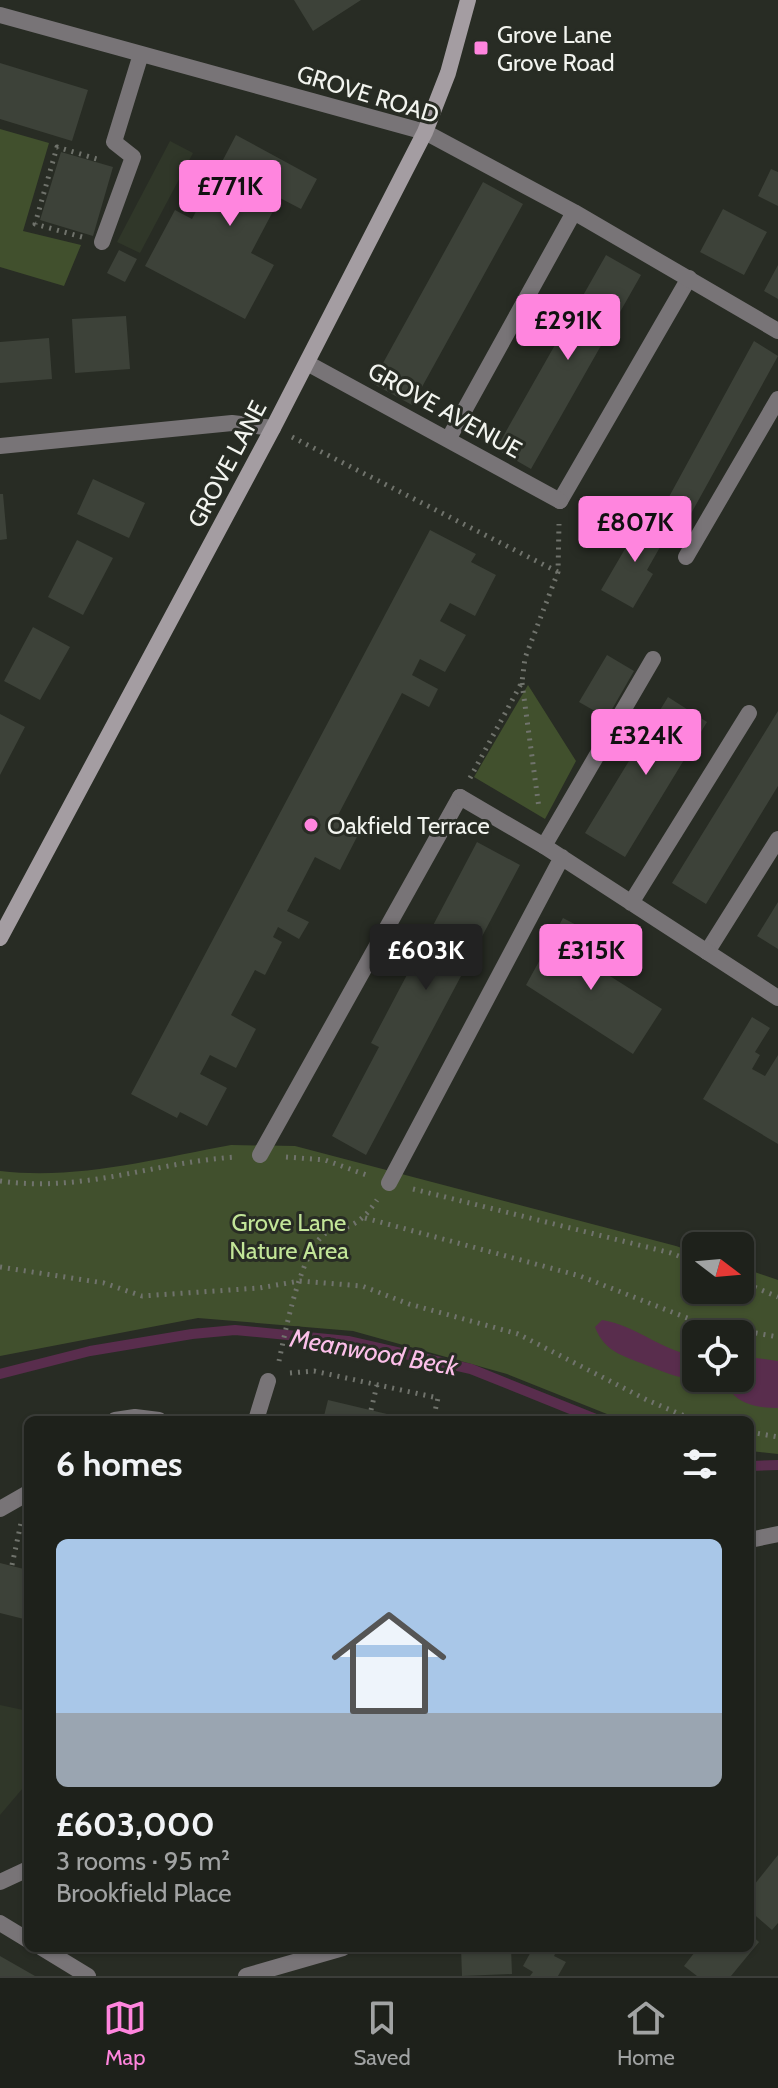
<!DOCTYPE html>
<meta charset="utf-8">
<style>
body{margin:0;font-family:Cabin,sans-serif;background:#262924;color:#f1f3f6;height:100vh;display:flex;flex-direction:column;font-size:30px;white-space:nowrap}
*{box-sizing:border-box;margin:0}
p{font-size:26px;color:#a1a3a3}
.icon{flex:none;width:44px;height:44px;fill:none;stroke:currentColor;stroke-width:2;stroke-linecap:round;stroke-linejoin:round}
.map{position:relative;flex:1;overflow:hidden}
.panel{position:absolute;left:24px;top:1416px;width:730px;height:536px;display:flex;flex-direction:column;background:#1e211b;border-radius:12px;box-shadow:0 2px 6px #0004,0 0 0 2px #3c3e3a}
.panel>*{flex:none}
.needle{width:52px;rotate:106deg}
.fabs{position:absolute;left:682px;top:1232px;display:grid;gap:16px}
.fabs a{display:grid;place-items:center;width:72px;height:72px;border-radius:12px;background:#1e211b;box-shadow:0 2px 6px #0004,0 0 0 2px #3c3e3a;font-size:40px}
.price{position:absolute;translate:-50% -68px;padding:0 18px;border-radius:8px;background:#ff85de;color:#111;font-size:26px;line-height:52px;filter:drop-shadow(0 2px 4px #0008)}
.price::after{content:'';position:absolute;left:50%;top:48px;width:24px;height:18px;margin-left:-12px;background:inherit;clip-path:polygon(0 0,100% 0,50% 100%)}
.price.active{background:#222;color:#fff}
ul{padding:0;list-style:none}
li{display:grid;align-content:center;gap:16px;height:424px;padding:0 32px}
li span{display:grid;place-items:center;height:248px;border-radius:12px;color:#555}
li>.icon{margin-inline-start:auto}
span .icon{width:144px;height:144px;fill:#fffc;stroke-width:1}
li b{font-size:34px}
h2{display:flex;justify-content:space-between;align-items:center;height:96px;padding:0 32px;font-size:34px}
.dock{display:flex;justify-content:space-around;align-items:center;height:112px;border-top:2px solid #3c3e3a;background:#1e211b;font-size:22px;color:#a1a3a3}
.dock a{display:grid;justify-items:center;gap:4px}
.dock .active{color:#ff85de}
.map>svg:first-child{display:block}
.built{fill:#303729}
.green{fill:#41502d;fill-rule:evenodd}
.water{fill:#592d4d}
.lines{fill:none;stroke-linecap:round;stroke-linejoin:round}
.stream{stroke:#592d4d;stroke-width:10}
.building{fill:#3d4239}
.path{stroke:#70736c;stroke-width:5;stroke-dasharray:2 6;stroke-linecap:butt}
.lane{stroke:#787477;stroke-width:16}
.street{stroke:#787477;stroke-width:16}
.secondary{stroke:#a49da2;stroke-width:16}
.poi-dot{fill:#ff85de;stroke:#282c24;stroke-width:3}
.labels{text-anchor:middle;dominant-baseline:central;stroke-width:6;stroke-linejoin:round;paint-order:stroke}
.poi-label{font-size:24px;fill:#f2f4ef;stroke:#282c24;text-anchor:start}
.street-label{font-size:24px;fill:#f2f4ef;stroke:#282c24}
.park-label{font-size:24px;fill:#c2e598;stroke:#282c24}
.water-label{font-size:26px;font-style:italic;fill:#fcbfe9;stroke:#282c24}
</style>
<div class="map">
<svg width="778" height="1976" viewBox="0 0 778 1976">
<rect width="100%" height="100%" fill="#282c24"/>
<path class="built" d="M170 141 193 153 140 253 117 242Z
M0 1705 28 1711V1782L0 1815Z"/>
<path class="green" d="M0 129 49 143 23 231 81 245 64 286 0 267Z
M528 685 576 761 545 819 474 777Z
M231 1145 295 1146 676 1246 696 1253V1290H740V1267L778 1280V1454L750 1451V1420H622L507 1374 353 1331 198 1318 0 1356V1171C79 1180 154 1159 231 1145ZM696 1334H740V1378H696Z"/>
<path class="water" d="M602 1320C635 1325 662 1351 696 1356V1378H702C682 1380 669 1374 651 1367 628 1357 605 1354 595 1327Z
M756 1358 778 1361V1408C764 1408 746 1406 735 1396 728 1389 725 1383 717 1378H740V1361Z"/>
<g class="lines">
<path class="stream" d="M0 1374 90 1351 192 1334 235 1330 348 1341 471 1369 598 1420
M750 1466 778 1465"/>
</g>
<path class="building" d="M294 0H361L313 31Z
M0 63 88 90 72 141 0 119Z
M236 135 317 179 301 209 280 198 251 253 274 265 245 319 145 266 175 210 192 219Z
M61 152 113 167 93 236 40 220Z
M771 169 778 172V206L758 196Z
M483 182 523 204 412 405 372 383Z
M723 209 767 232 744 275 700 252Z
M119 250 137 259 125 282 107 273Z
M606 255 641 275 531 469 496 449Z
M778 265V299L764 291Z
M126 316 130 369 75 373 72 319Z
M49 338 52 379 0 383V342Z
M754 341 778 356 682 530 658 517Z
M93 479 145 503 129 538 77 514Z
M0 494H3L7 539 0 540Z
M643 518 668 533 647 570 653 574 633 608 601 590Z
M430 530 476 554 471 562 496 575 475 616 450 603 440 621 466 635 445 672 420 659 412 675 438 689 429 707 402 693 336 819 360 831 340 870 315 857 287 911 309 922 299 939 278 927 273 937 282 942 265 975 255 970 231 1015 256 1029 236 1068 210 1055 200 1074 227 1088 207 1126 180 1112 177 1118 131 1094Z
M77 540 113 558 83 615 48 597Z
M33 627 70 647 40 700 4 681Z
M607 655 634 671 607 718 579 702Z
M668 697 707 722 625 857 585 833Z
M778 711V786L706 904 672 883Z
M0 714 25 727 0 775Z
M477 842 520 865 366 1155 332 1136 379 1047 371 1043Z
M778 902V949L757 936Z
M563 918 584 929 572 952 662 1009 633 1054 526 985Z
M752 1017 770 1028 755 1052 760 1055 752 1069 765 1076 778 1055V1144L703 1099Z
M328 1400 408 1419V1420H323Z
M0 1563 28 1570V1620L0 1613Z
M778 1855V1923L772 1930 750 1911V1890Z
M750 1934 759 1942 731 1976H697L684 1966 698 1948H750Z
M461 1948H511L512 1974 462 1976Z
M533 1948 557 1950 554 1956 566 1962 558 1976H530L533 1972 523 1966Z
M0 1956 35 1976H0Z"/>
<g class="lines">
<path class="path" d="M82 237 35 224 57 147 97 159
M292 437 558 572
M522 683 539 808
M470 778 522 682 525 658 558 572 559 524
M286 1157 325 1160 369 1176
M0 1181C85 1193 154 1162 236 1157
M413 1189 671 1253 696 1263
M365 1218 580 1276 700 1323 778 1337
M0 1267 104 1283 142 1296 259 1288 300 1281 362 1286 409 1304 518 1334 647 1400 694 1420
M740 1281 778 1297
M279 1361C285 1333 301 1249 326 1233 330 1230 339 1229 344 1228 360 1223 368 1213 377 1200
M290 1373 314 1371 438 1398 433 1420
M371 1410 377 1385
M750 1432 778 1437
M12 1565 21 1523"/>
<path class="lane" d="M560 501 689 278
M686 557 778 399
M544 846 653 659
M707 952 778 839
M260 1155 460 797
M256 1420 268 1381
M750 1540 778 1534
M0 1923 28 1940
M42 1948 88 1976
M246 1976 343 1948"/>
<path class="street" d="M0 15 425 132 574 212 778 331
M102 242 133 157 114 142 141 54
M307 363 560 501
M449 438 574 212
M0 446 232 423 273 428
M460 797 544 846 778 998
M631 903 749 713
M389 1183 562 857
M115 1420 135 1417 159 1420
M0 1509 28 1493
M0 1882 28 1869"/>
<path class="secondary" d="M0 938 273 428 425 132 448 73 468 0"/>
</g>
<g class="poi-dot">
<rect x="473" y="40" width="16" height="16" rx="4"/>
<circle cx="311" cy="825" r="8"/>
</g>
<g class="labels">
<g class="poi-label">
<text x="497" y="34">Grove Lane<tspan x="497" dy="28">Grove Road</tspan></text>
<text x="327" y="825">Oakfield Terrace</text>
</g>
<g class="street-label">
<text transform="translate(368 94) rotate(17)">GROVE ROAD</text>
<text transform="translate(445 410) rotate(29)">GROVE AVENUE</text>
<text transform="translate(227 464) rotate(-62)">GROVE LANE</text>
</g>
<g class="park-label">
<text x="289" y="1222">Grove Lane<tspan x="289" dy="28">Nature Area</tspan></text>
</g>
<g class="water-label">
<text transform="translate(374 1352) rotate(10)">Meanwood Beck</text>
</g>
</g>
</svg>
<div class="fabs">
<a><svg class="needle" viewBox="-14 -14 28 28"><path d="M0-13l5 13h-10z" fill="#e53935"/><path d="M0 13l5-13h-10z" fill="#a1a3a3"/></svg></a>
<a><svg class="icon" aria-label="locate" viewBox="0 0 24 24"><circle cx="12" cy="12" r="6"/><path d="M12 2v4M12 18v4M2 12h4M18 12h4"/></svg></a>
</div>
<b class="price" style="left:230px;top:228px">£771K</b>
<b class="price" style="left:568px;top:362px">£291K</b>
<b class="price" style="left:635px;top:564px">£807K</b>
<b class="price" style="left:646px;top:777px">£324K</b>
<b class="price active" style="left:426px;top:992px">£603K</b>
<b class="price" style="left:591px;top:992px">£315K</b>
<section class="panel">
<h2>6 homes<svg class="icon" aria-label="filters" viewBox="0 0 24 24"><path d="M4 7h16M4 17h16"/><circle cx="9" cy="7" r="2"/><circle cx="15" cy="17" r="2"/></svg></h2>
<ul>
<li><span style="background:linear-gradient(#a9c7e8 70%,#9aa5b1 0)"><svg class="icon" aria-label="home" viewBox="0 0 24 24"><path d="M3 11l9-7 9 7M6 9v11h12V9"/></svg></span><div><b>£603,000</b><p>3 rooms · 95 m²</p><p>Brookfield Place</p></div></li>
</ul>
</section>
</div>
<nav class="dock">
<a class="active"><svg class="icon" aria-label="map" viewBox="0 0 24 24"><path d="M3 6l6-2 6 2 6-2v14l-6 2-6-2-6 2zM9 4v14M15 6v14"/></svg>Map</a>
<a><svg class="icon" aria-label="saved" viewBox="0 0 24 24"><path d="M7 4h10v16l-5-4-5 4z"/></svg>Saved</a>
<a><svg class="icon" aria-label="home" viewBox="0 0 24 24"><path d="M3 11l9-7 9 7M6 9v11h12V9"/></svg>Home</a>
</nav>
